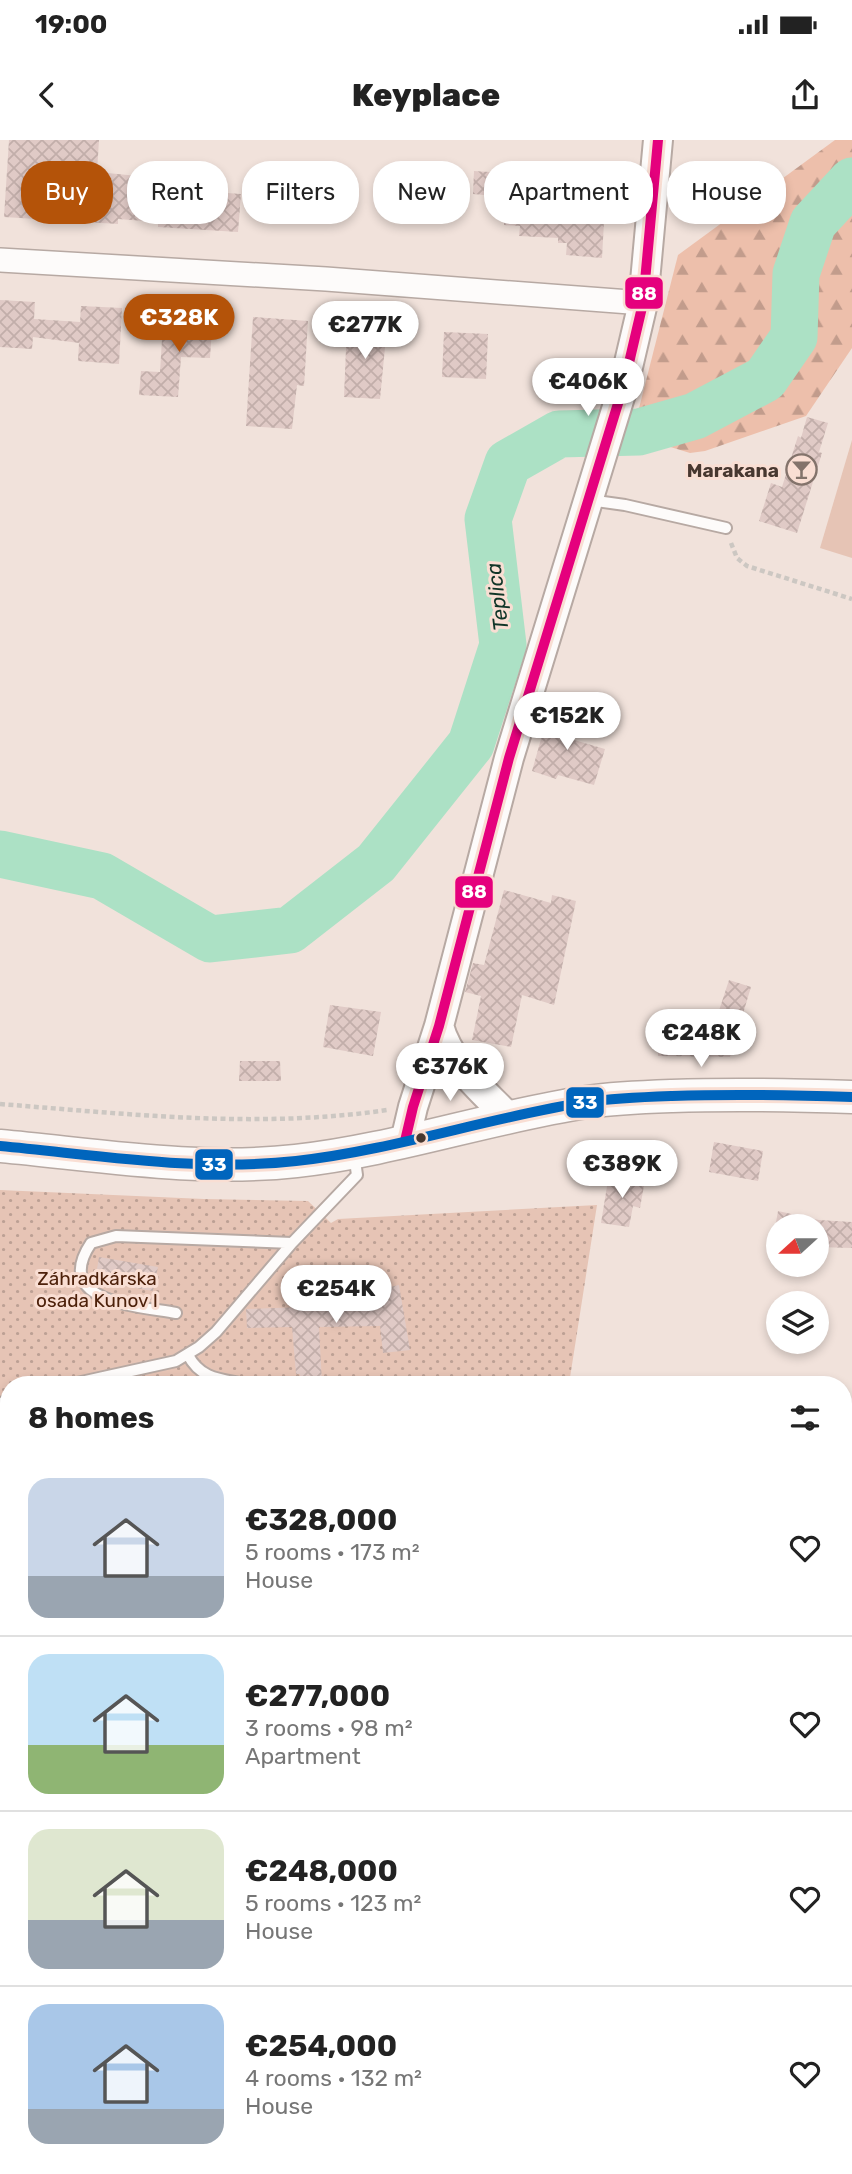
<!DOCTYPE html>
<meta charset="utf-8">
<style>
body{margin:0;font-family:Rubik,sans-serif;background:#f6f6f6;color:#222;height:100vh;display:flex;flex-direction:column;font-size:26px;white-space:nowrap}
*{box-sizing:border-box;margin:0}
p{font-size:23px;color:#767676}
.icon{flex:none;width:38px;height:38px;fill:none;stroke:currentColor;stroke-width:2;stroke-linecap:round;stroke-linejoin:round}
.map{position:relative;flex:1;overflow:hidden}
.drawer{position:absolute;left:0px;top:1236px;width:852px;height:800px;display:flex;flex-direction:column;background:#fff;border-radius:28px 28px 0 0;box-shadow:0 4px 10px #0003}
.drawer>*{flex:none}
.top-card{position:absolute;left:21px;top:21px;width:810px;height:63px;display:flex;gap:14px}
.needle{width:46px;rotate:249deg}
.buttons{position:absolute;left:766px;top:1074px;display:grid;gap:14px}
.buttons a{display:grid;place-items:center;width:63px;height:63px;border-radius:50%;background:#fff;box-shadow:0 4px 10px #0003;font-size:35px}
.price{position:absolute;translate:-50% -60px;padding:0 16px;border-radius:24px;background:#fff;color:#222;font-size:23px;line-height:46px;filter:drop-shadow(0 2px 4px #0008)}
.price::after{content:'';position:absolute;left:50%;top:42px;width:21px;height:16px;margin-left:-10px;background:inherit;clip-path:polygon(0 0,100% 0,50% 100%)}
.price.current{background:#b45309;color:#fff}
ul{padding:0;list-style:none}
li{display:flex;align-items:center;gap:21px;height:175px;padding:0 28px}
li+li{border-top:2px solid #e0e0e0}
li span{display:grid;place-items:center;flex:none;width:196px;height:140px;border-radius:21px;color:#555}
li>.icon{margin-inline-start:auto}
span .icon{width:84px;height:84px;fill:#fffc;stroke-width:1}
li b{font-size:30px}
h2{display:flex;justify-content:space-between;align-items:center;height:84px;padding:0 28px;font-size:30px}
.tag{padding:0 24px;border-radius:28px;background:#fff;box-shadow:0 4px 10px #0003;font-size:24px;line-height:63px}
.tag.current{background:#b45309;color:#fff}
.status{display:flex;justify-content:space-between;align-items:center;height:49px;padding:0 35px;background:#fff;direction:ltr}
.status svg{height:19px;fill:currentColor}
header{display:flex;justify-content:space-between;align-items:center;height:91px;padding:0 28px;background:#fff;font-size:32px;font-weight:800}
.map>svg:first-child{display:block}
.grass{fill:url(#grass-dots)}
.forest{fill:url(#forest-firs)}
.pitch{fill:#e6c4b5}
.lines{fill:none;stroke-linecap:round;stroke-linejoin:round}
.river{stroke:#ace1c5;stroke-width:47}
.building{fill:url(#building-cross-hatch)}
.service-casing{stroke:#b7a9a3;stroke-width:14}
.minor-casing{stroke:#b7a9a3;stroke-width:26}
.tertiary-casing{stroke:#b7a9a3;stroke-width:32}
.secondary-casing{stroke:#b7a9a3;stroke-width:35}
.path{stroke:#ccc7c2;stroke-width:4.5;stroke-dasharray:5 3.5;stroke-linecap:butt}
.service{stroke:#fdfbfa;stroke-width:10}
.minor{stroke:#fdfbfa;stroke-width:23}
.tertiary{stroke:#fdfbfa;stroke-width:28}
.secondary{stroke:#fdfbfa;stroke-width:32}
.bus-1-casing{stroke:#f9ded3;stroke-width:16}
.bus-2-casing{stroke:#f9ded3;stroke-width:16}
.bus-1{stroke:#e5007d;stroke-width:10}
.bus-2{stroke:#0065bd;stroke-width:10}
.bus-dot{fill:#48372f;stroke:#f9ded3;stroke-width:2.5}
.labels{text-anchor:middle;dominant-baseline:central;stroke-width:6;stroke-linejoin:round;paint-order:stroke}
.poi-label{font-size:19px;font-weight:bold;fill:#48372f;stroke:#f9ded3;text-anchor:end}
.park-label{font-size:19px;fill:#4d210b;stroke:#f9ded3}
.water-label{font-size:21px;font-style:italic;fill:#103527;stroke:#f9ded3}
.line-badge{stroke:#f9ded3;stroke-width:2.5}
.badge-label{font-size:19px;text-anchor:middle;font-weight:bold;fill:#fff}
</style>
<div class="status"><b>19:00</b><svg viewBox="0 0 49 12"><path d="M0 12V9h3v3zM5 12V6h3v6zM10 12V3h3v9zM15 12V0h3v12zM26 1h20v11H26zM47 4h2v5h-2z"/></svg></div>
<header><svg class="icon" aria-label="back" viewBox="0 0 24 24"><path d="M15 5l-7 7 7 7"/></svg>Keyplace<svg class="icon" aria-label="share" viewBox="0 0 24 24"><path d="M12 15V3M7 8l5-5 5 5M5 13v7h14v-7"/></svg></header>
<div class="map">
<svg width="852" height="2034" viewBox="0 0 852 2034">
<defs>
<pattern id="grass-dots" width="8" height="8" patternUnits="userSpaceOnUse" patternTransform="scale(1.75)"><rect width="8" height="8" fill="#e6c4b5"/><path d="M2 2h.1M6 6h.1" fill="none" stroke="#bca094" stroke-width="1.8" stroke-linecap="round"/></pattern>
<pattern id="forest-firs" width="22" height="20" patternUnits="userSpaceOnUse" patternTransform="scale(1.75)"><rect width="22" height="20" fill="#edbfab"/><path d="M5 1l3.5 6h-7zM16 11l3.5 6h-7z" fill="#c29c8c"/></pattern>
<pattern id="building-cross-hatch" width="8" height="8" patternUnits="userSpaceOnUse" patternTransform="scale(1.75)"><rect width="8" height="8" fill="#e0cac6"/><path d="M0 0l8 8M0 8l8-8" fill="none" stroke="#c2aeaa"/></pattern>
</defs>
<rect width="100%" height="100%" fill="#f1e2db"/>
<path class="grass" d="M0 1050 204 1059 308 1061 331 1083 338 1079 597 1065 569 1244H9V1787L0 1790Z"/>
<path class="forest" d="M835 0H852V208L806 276 705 311 690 313 641 298 635 284 678 115Z"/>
<path class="pitch" d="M852 300V418L820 408Z"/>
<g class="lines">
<path class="river" d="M0 714 102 736 210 799 290 790 376 723 471 604 503 505 488 379 508 323 559 294 639 292 695 276 765 239 794 197 796 134 813 83 852 41"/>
</g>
<path class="building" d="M9 0H99L97 32 199 42V51L241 54 238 92 158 87V82L118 79V84L4 77Z
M580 26 607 27 602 118 566 115 567 103H558V98L519 96 520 86 504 85 506 57 473 54 474 31 506 33V28L580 32Z
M0 160 35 162 34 179 80 182 81 166 122 168 119 224 78 221 79 203 33 197 32 209 0 207Z
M176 172 213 174 210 218 181 217 178 257 139 255 141 231 160 232 162 199 174 200Z
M253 177 308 181 304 246 297 245 292 289 246 286Z
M347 184 387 187 380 259 344 257Z
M444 192 488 194 486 239 442 237Z
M807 277 828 283 819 312 822 313 797 393 759 381 771 343 782 347 798 296 801 298Z
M554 569 580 577 574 600 605 609 594 645 558 635 556 639 532 631 545 585 549 587Z
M504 750 551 763 552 755 576 761 554 865 522 855 511 907 472 900 481 856 465 852 473 823 484 825Z
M729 840 751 847 730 917 658 916 659 891 676 892V885L714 886Z
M330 865 381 872 373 916 323 907Z
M240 921H280L281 941H239Z
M714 1002 763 1011 758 1041 709 1032Z
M609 1034 645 1040 640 1068 633 1066 629 1087 601 1083Z
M778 1071 819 1080 852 1082V1108L817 1107V1087H779V1106L772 1105Z
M99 1117 158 1127 153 1151 95 1141Z
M399 1145 410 1210 383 1213 380 1186 319 1187 322 1243 300 1244V1234H296L292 1187 247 1188 246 1169 333 1166V1159Z"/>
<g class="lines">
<defs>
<path id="service" d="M589 360 625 365 726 388
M176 1173C139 1166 51 1163 91 1103L116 1096 292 1103
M188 1215C201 1240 222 1239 246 1244
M72 1244 176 1221 199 1207 216 1192 292 1103 357 1035 354 1014
M0 1263 9 1261
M0 1373 9 1377
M0 1602 9 1606
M0 1778 9 1775"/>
<path id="minor" d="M0 120 326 139 643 163"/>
<path id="tertiary" d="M439 886C449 923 482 950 508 977
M405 1001 413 967 439 886 509 618 624 244 643 163 658 0"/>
<path id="secondary" d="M0 1006C98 1015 198 1032 296 1021 395 1010 489 977 587 962 615 958 644 957 672 956 732 954 792 955 852 957"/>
</defs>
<use href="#service" class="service-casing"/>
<use href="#minor" class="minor-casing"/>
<use href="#tertiary" class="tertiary-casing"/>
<use href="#secondary" class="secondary-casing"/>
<path class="path" d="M731 403 737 418 747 426 852 459
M0 964C128 974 259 989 387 970"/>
<use href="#service" class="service"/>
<use href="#minor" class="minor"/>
<use href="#tertiary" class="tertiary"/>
<use href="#secondary" class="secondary"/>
<defs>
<path id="bus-1" d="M405 1001 413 967 439 886 509 618 624 244 643 163 658 0"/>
<path id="bus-2" d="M0 1006C98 1015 198 1032 296 1021 395 1010 489 977 587 962 615 958 644 957 672 956 732 954 792 955 852 957"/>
</defs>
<use href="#bus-1" class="bus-1-casing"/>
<use href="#bus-2" class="bus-2-casing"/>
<use href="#bus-1" class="bus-1"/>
<use href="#bus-2" class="bus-2"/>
</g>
<defs>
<symbol id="bar-ring" viewBox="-11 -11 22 22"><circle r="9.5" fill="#f9ded3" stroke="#83736b" stroke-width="1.5"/><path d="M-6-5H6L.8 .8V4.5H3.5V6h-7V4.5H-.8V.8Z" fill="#83736b"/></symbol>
</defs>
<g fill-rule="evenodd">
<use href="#bar-ring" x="784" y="312" width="35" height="35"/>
</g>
<circle class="bus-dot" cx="421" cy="998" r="6"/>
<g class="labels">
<g class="poi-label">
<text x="779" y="330">Marakana</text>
</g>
<g class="park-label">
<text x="97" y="1138">Záhradkárska<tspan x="97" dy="22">osada Kunov I</tspan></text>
</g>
<g class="water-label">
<text transform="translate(497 457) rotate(-97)">Teplica</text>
</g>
</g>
<g class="line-badge">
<rect x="624" y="136" width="40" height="34" rx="7" fill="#e5007d"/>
<rect x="454" y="735" width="40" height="34" rx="7" fill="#e5007d"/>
<rect x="565" y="946" width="40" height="33" rx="7" fill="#0065bd"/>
<rect x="194" y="1008" width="40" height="33" rx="7" fill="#0065bd"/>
</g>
<g class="badge-label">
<text x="644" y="160">88</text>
<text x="474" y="758">88</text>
<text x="585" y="969">33</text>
<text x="214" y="1031">33</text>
</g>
</svg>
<div class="buttons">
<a><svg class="needle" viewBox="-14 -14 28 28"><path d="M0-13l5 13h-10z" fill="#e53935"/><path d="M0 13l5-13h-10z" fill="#767676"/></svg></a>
<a><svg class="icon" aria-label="layers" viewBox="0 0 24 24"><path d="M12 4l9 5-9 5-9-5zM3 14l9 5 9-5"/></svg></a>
</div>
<b class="price current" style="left:179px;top:214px">€328K</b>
<b class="price" style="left:365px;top:221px">€277K</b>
<b class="price" style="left:588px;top:278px">€406K</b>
<b class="price" style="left:567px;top:612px">€152K</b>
<b class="price" style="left:701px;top:929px">€248K</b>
<b class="price" style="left:450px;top:963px">€376K</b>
<b class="price" style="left:622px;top:1060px">€389K</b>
<b class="price" style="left:336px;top:1185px">€254K</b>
<div class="top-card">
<a class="tag current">Buy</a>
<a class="tag">Rent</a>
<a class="tag">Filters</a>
<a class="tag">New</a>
<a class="tag">Apartment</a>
<a class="tag">House</a>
</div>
<section class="drawer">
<h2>8 homes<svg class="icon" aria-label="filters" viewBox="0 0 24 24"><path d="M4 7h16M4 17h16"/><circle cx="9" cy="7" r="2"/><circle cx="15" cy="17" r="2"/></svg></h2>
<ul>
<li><span style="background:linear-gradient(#c9d6e8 70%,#9aa5b1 0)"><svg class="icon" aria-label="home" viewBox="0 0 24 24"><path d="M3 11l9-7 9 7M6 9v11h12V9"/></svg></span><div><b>€328,000</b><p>5 rooms · 173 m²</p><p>House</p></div><svg class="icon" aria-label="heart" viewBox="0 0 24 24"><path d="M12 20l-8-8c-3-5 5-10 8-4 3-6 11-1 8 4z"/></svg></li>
<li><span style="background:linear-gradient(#bfe0f5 65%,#8fb573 0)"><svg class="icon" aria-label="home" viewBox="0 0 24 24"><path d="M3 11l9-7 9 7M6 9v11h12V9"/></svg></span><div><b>€277,000</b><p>3 rooms · 98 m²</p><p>Apartment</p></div><svg class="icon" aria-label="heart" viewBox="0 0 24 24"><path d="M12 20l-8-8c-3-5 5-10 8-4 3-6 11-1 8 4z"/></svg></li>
<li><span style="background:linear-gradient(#dfe7d0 65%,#9aa5b1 0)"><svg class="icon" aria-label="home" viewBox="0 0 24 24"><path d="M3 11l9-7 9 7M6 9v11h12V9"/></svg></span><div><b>€248,000</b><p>5 rooms · 123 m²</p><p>House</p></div><svg class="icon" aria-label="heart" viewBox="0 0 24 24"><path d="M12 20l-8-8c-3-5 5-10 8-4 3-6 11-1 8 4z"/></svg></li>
<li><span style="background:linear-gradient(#a9c7e8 75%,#9aa5b1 0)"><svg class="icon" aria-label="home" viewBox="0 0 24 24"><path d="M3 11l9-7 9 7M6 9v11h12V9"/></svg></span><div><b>€254,000</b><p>4 rooms · 132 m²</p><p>House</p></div><svg class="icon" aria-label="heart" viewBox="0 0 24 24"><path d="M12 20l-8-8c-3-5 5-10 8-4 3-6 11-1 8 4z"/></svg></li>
</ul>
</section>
</div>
